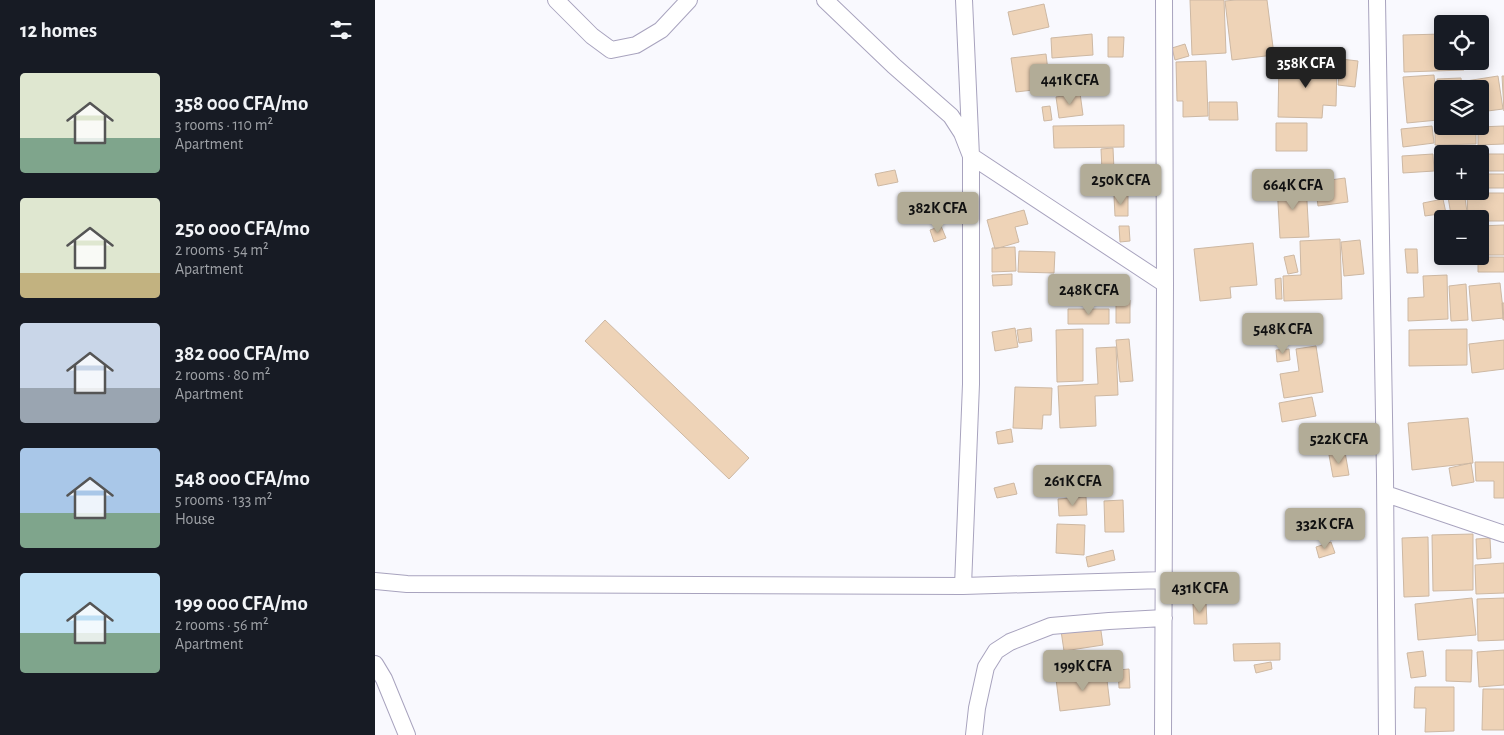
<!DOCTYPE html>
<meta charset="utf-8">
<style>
body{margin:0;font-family:"Alegreya Sans",sans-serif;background:#242831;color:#f1f3f6;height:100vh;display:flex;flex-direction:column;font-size:19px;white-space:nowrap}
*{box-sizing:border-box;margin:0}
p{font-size:16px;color:#9ea1a6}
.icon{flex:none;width:28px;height:28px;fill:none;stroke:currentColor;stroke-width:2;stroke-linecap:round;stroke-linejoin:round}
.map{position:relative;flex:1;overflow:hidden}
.panel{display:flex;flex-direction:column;background:#171b24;width:375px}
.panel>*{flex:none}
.fabs{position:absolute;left:1059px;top:15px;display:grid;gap:10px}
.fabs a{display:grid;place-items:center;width:55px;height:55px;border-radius:5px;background:#171b24;box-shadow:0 2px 12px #0003;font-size:25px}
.price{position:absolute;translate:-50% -42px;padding:0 11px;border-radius:5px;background:#b2ac97;color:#111;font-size:16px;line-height:32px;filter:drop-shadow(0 1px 2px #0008)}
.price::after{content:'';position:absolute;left:50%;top:30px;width:15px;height:11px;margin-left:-8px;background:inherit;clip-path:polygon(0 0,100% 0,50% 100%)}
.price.active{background:#222;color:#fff}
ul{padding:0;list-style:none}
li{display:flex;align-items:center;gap:15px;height:125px;padding:0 20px}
li span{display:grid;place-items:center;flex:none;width:140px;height:100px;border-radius:5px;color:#555}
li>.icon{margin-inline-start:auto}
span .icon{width:60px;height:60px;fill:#fffc;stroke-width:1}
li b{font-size:21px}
h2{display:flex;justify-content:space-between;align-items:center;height:60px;padding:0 20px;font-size:21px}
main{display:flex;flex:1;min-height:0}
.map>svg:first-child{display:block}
.building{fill:#eed3b7;stroke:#cdb8a3}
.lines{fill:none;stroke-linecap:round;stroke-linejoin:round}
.street-casing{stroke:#a8a3be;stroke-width:18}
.street{stroke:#fff;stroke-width:16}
</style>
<main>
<section class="panel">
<h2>12 homes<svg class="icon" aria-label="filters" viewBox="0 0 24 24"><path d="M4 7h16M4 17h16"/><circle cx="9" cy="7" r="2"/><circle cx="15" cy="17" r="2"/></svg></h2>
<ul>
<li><span style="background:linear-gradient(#dfe7d0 65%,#7fa58c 0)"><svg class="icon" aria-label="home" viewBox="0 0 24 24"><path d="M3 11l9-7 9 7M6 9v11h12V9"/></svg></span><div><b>358 000 CFA/mo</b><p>3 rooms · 110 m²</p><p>Apartment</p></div></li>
<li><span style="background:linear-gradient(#dfe7d0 75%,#c2b280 0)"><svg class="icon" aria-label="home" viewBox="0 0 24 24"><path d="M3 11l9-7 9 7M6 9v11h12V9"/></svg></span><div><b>250 000 CFA/mo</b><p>2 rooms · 54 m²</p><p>Apartment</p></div></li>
<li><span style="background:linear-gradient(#c9d6e8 65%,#9aa5b1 0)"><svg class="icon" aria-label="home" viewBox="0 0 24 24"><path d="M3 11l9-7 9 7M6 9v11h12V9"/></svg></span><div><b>382 000 CFA/mo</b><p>2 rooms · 80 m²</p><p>Apartment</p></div></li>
<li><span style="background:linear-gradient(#a9c7e8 65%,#7fa58c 0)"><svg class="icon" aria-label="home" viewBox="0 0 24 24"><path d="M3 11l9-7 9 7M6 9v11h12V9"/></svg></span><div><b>548 000 CFA/mo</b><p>5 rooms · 133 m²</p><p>House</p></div></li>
<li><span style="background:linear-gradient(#bfe0f5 60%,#7fa58c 0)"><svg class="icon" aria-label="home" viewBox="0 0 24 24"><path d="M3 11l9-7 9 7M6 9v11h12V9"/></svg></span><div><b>199 000 CFA/mo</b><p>2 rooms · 56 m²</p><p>Apartment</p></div></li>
</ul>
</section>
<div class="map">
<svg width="1129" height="735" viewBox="0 0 1129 735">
<rect width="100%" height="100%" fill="#f9f9fe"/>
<path class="building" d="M815 0H849L851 53 817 55Z
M861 0H892L899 55 857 60 850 1Z
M669 4 674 27 638 35 633 12Z
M717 34 718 55 677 58 676 38Z
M1068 34V61H1089V70L1029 72 1028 35Z
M733 37H749L748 57H733Z
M810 44 814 56 800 60 797 48Z
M671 54 675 88 641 92 636 58Z
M966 59 983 61 980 87 963 85Z
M831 61 833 116 808 117V101H802L801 62Z
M904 62 962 64 961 106 948 105 947 118 903 117Z
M704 72 705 90 681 92 680 74Z
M1059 75 1063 120 1032 123 1028 77Z
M1123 76 1128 109 1105 112V89H1092L1091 81Z
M1127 76H1129V111Z
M1086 78 1087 89H1068V123H1065L1062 79Z
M705 93 708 115 684 118 681 97Z
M834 102H862L863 120H834Z
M675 106 677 120 669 121 667 107Z
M901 123H932V151H901Z
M749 125V147L679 148 678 126Z
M1057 126 1059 143 1028 147 1026 129Z
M1129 126V144L1103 145V127Z
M1101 128V144L1060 145V129Z
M738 148 739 170 727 171 726 149Z
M1100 151V154H1075Z
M1058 154 1059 171 1028 173 1027 156Z
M1105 154H1129V171H1105Z
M1068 155V173L1062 174 1060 156Z
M520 170 523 182 503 186 500 174Z
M1105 174H1129V188H1105Z
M970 178 973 202 943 206 940 182Z
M931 184 934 237 905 238 902 185Z
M1072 191H1089L1092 212 1076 215Z
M1092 193H1129V221H1105V219H1093Z
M753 195V216H740L739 196Z
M1068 199 1071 213 1050 216 1048 203Z
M649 210 653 224 640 227 644 242 620 249 612 220Z
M1129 225V255H1105V226Z
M566 226 571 238 559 242 555 230Z
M744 226H754L755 241 745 242Z
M965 239 967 299 909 301 908 276 926 275 925 241Z
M985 240 989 274 969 276 966 242Z
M878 243 882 285 855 287 856 298 825 301 819 249Z
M640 247 641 271 617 272V248Z
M1030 249H1042L1043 273H1032Z
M644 251 680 252 679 273 643 272Z
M919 255 923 272 913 274 909 257Z
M1103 257H1129V272H1103Z
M637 274V285L618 286 617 275Z
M1072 275 1073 319 1033 321V298L1049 297 1048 276Z
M906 278 907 299H901L900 279Z
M1125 283 1129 318 1097 321 1094 286Z
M1091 284 1093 320 1076 321 1074 286Z
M741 300H755V323H741Z
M1127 303H1129V320H1128Z
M693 309H734V324H693Z
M230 320 374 458 354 479 210 341Z
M640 328 643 347 620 351 617 332Z
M656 328 657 341 644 343 642 330Z
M708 329V381L682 382 681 330Z
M1092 329V365L1034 366V330Z
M754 339 758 381 745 382 741 340Z
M1129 340V369L1097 373 1094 344Z
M941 346 948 392 909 398 905 374 924 371 921 349Z
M741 347 743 395 720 396 721 426 685 428 683 386 723 384 721 348Z
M914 349 915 360 902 362 901 350Z
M640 387 677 388 676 415H668L667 429 638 428Z
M937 397 941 416 907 422 904 403Z
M1093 418 1098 463 1037 470 1033 423Z
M636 429 638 442 623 444 621 432Z
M970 452 974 475 958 477 954 455Z
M1100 462H1129V498H1119V481H1101Z
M1096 463 1099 482 1077 486 1074 468Z
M639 483 642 494 622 498 619 488Z
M711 497 712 515 684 516 683 499Z
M748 500 749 532H730L729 501Z
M970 509 974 523 960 527 956 513Z
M682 524 710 525 709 555 681 553Z
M1098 534V590L1058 591 1057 535Z
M1053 537 1054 596 1029 597 1027 538Z
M1115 538 1116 558 1102 559 1101 539Z
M956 542 960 553 944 558 941 547Z
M738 550 740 560 713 567 711 557Z
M1129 563V593L1101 594 1100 565Z
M1097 598 1101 635 1043 640 1040 604Z
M1129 598V640L1103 641 1102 599Z
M831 603 832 624H819L818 604Z
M724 617 728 645 689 651 685 624Z
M905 643V660L859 661 858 644Z
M1071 650H1097L1096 682 1071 681Z
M1129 650V685L1104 687 1102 652Z
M1048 651 1051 676 1036 678 1032 653Z
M896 662 897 669 881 673 879 665Z
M754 669 755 688H744L743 670Z
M731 672 735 705 685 711 681 679Z
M1040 687H1079V731L1050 732 1051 708H1039Z
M1108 689H1129V730H1107Z"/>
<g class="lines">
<defs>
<path id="street" d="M181 0 217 36 236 50 261 45 286 30 314 0
M450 0 519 66 576 116 587 133 596 156 790 284
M1002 0 1010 475 1012 735
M1011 494 1129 534
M0 581 32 584 588 586 789 580
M588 586 596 384V156L589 0
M0 664 9 679 32 735
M599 735 602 708 611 667 621 651 635 642 676 626 734 621 789 618
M788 735 790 284 789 0"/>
</defs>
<use href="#street" class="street-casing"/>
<use href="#street" class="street"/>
</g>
</svg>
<div class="fabs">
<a><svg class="icon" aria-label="locate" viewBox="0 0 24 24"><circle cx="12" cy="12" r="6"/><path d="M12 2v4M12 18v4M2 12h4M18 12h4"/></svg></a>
<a><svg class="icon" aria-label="layers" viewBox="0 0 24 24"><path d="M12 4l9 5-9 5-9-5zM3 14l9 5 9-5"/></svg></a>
<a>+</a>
<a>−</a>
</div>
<b class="price active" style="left:931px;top:89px">358K CFA</b>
<b class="price" style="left:695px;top:106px">441K CFA</b>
<b class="price" style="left:746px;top:206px">250K CFA</b>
<b class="price" style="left:918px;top:211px">664K CFA</b>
<b class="price" style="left:563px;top:234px">382K CFA</b>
<b class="price" style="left:714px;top:316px">248K CFA</b>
<b class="price" style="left:908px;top:355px">548K CFA</b>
<b class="price" style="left:964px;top:465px">522K CFA</b>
<b class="price" style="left:698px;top:507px">261K CFA</b>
<b class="price" style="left:950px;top:550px">332K CFA</b>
<b class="price" style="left:825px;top:614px">431K CFA</b>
<b class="price" style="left:708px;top:692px">199K CFA</b>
</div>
</main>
